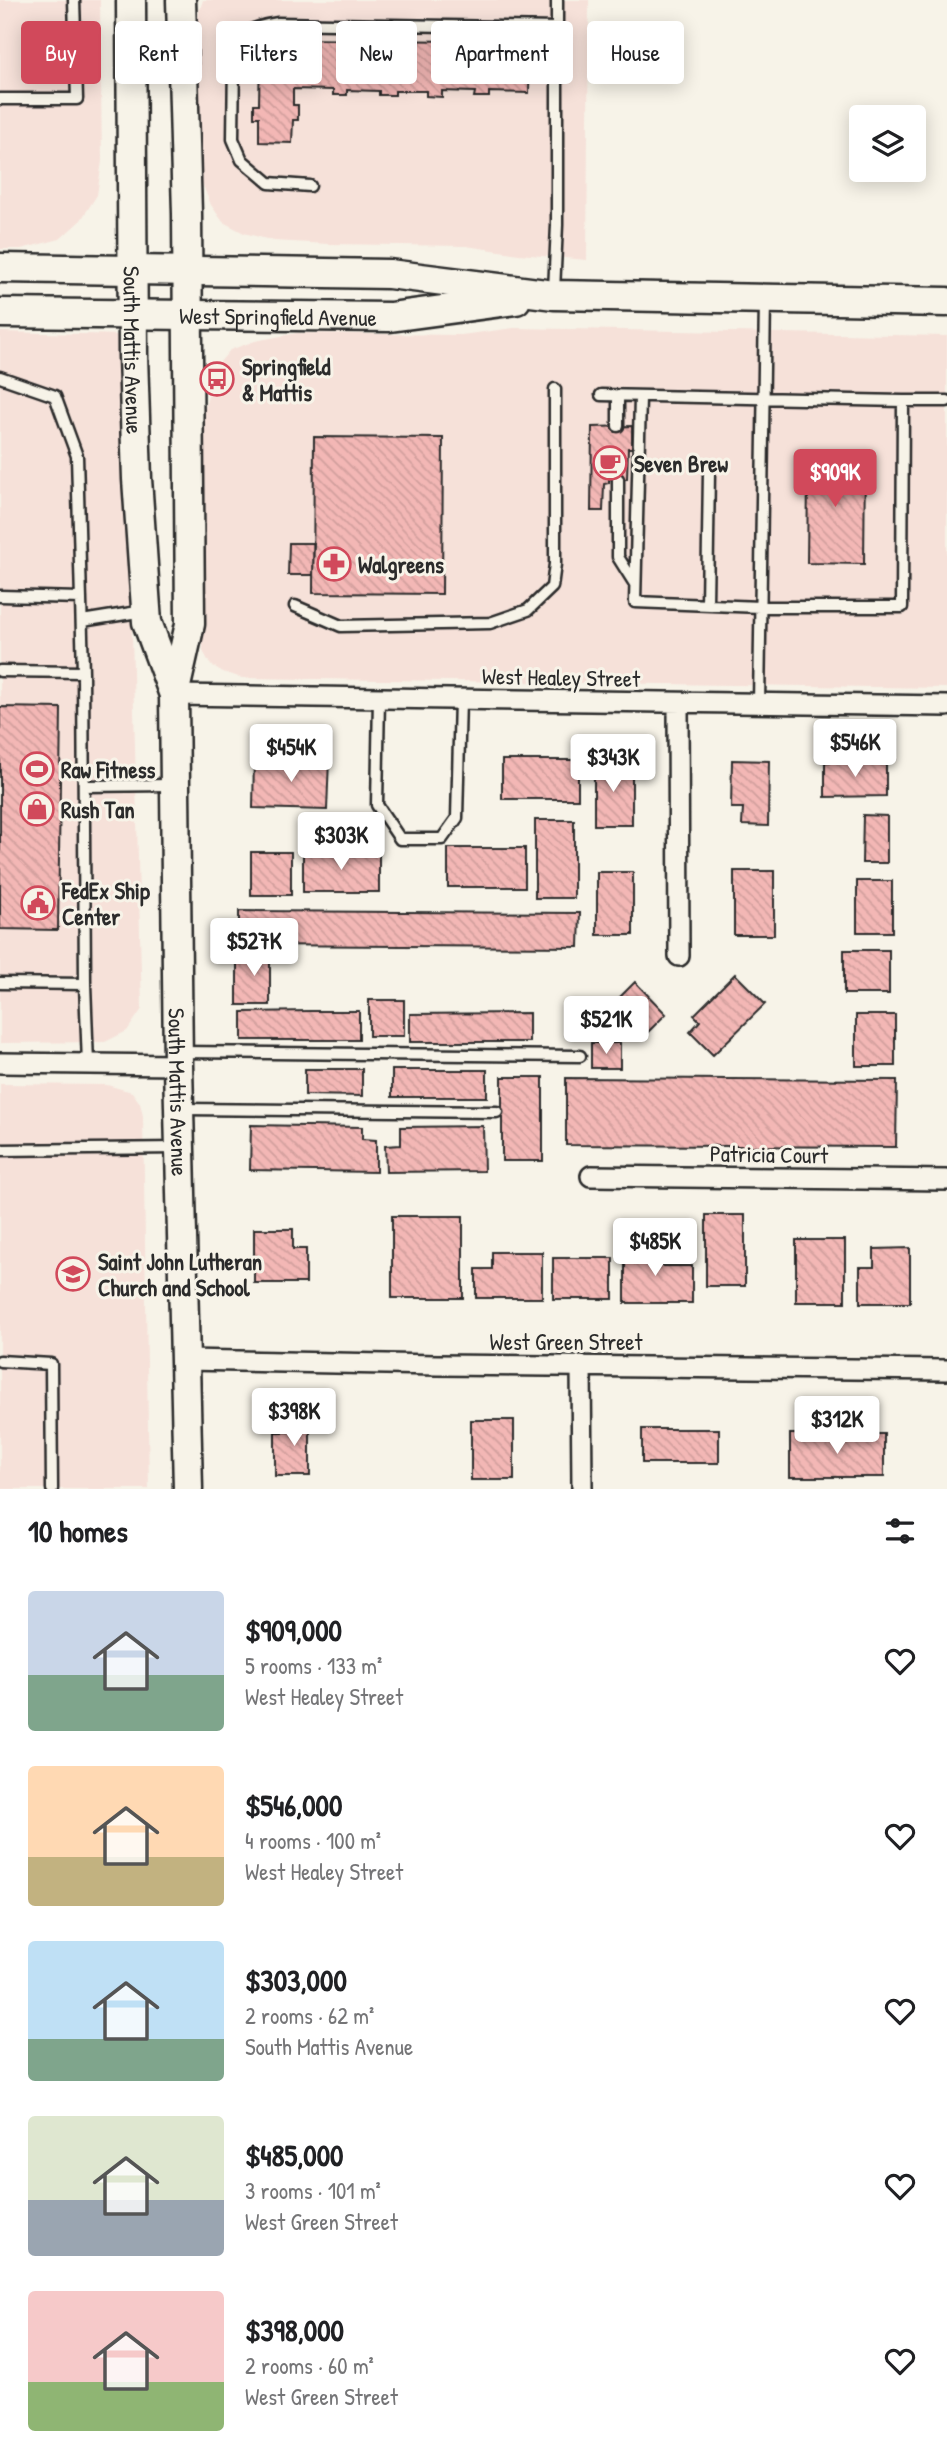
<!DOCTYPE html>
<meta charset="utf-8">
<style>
body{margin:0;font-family:"Patrick Hand",sans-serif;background:#f2f2f2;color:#202124;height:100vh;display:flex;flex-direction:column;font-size:26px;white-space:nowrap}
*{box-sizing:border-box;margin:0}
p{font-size:23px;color:#757577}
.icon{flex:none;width:38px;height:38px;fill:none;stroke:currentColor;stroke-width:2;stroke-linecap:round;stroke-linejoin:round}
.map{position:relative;height:1489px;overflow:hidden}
.side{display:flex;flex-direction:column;background:#fff;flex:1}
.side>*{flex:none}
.banner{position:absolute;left:21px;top:21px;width:906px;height:63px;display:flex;gap:14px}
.controls{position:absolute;left:849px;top:105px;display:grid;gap:14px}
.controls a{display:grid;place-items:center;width:77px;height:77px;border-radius:7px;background:#fff;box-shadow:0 4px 18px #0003;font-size:35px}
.price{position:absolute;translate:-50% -60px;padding:0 16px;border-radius:7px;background:#fff;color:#222;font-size:23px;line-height:46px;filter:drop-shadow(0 2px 4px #0008)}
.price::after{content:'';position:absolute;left:50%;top:42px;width:21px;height:16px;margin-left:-10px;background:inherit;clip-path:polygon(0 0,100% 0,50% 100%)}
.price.on{background:#d1495b;color:#fff}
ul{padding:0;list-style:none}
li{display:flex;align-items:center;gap:21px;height:175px;padding:0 28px}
li span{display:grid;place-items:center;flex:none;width:196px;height:140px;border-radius:7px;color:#555}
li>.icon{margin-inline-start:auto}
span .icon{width:84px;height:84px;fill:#fffc;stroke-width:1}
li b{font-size:30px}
h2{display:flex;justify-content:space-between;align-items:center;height:84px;padding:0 28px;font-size:30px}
.pill{padding:0 24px;border-radius:7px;background:#fff;box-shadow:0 4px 18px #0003;font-size:24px;line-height:63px}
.pill.on{background:#d1495b;color:#fff}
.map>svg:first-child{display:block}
.built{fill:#f6e1d9}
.building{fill:url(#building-back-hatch);stroke:#2b2b2b;stroke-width:2}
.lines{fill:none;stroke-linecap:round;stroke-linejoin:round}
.service-casing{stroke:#2b2b2b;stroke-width:15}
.minor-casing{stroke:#2b2b2b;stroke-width:24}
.secondary-casing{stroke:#2b2b2b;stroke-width:33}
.service{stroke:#f7f3e8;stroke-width:10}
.minor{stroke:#f7f3e8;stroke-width:19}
.secondary{stroke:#f7f3e8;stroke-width:28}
.labels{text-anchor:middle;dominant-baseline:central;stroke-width:6;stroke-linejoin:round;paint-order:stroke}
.street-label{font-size:23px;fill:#2b2b2b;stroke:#f7f3e8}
.poi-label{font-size:23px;font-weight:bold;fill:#2b2b2b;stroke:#f7f3e8;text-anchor:start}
</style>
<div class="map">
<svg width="947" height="1489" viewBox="0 0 947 1489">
<defs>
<pattern id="building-back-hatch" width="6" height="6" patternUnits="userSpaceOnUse" patternTransform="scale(1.75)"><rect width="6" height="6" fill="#f3b7b5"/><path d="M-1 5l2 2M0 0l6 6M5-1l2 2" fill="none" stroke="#d09e9c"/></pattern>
</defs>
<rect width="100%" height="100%" fill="#f7f3e8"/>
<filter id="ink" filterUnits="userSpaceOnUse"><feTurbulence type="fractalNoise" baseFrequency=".0143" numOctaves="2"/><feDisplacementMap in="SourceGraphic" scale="14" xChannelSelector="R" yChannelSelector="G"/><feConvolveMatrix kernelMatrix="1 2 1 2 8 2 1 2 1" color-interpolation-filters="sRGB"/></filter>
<g filter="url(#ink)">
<path class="built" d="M0 0H100L102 161 97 195 81 220 60 239 21 249H0Z
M203 0H589L587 260 519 254 466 246 328 244 274 241 244 233 223 222 211 205 202 183 199 154 196 36 199 12Z
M514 328 947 336V688L242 678 223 672 210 664 203 651 201 426 214 369 230 350 255 341 297 333 461 335Z
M0 332 124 335 142 1009 127 1031 105 1042 0 1043Z
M0 1084 107 1085 132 1092 140 1103 143 1116 149 1489H0Z"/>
<path class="building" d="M294 39 530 42 529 93 489 92V97H474L475 92 442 91V97L426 96V91H395V95H379V91L347 90V95H333V90L293 89V105H298V120H293L292 143 259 142V117H254V104H259L260 52 294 53Z
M632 426V448H628L627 479H609V483L604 484 603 511H591L592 427Z
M314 437 443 438 442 594 313 593Z
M803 453H827V458L865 459 864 564 807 563 808 478H802Z
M289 543H314L313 575H288Z
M0 707 61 708 58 930 0 929Z
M254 758 329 759 327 810 253 808Z
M502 760H578V799H502Z
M732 760 769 761 768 826 742 825 743 808H731Z
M825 762H886V796L825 797Z
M594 763H632V825H594Z
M863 815 887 816V863H862Z
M535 820H574V898H535Z
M448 848H525V887H448Z
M251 852H291V895H251Z
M303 852H379V892H303Z
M734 871H774V935H734Z
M597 872H633V935H597Z
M857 881H892V932H857Z
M239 911 580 913 579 947 239 945Z
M844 950H889V994H844Z
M237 952H270V1005H237Z
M735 974 765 1004 713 1055 690 1032 700 1021 694 1015Z
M635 982 666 1014 643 1037 612 1005Z
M369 1000H404V1036H369Z
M310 1011H359V1040H242V1012Z
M529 1013V1042H410V1014Z
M856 1015H895V1066H856Z
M591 1043H620V1068H591Z
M305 1069H362V1096L305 1095Z
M392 1070H487V1097H392Z
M502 1077H543V1161H502Z
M566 1078 897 1080 896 1147 566 1145Z
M251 1125 362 1127V1139L376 1140V1172L250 1170Z
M483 1126 484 1171 386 1172 385 1146 401 1145V1127Z
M706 1215H745V1286H706Z
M392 1216H463V1298H392Z
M254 1229H293V1249H306V1283H254Z
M796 1240H845V1302H796Z
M625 1244H658V1266H692V1303H625Z
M910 1248V1303H860V1267H874V1249Z
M492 1252H542V1298H476V1269H492Z
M553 1258H613V1299H553Z
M288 1414H310V1476H275V1432H288Z
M471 1420H514V1480H471Z
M642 1429H719V1463H642Z
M790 1434H884V1477H790Z"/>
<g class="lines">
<defs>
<path id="service" d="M0 99H77L74 0
M310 186 269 183 242 160 233 139 234 57C240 30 254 27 278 23L557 28
M554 291 557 225V0
M0 377 55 396 77 456 83 672 85 984 0 983
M601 395 903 401 902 607H760L635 602 640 397
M903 401H947
M618 426V396
M618 479V557L635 584
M0 596 81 598
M707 604 709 472
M295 606 341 626 490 623 528 610 552 587 555 564V389
M82 621 144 611
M0 671 83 672
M379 698 377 805 400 839H442L457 818 460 699
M759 704 765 300
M84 786 171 785
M85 984 88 1064
M178 1052 580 1056
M183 1109 497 1112
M0 1150 178 1148
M0 1361 51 1364 52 1489"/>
<path id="minor" d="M174 695 947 706
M678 703 679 956
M0 1063 178 1065
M591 1176 947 1180
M185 1360 437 1365 947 1370
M581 1365 582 1489"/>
<g id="secondary">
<path id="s1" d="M131 0 133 356 137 479 147 622 174 695"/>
<path id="s2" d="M181 0 187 214 190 624 174 695 178 1065 188 1489"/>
<path d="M0 268 389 274 554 295 947 302"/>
<path id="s3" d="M0 313 390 317 516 300"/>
</g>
</defs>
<use href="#service" class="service-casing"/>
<use href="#minor" class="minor-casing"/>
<use href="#secondary" class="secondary-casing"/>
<use href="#service" class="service"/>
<use href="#minor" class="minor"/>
<use href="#secondary" class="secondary"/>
</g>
</g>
<defs>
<symbol id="bus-ring" viewBox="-11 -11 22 22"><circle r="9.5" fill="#f7f3e8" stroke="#d1495b" stroke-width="1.5"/><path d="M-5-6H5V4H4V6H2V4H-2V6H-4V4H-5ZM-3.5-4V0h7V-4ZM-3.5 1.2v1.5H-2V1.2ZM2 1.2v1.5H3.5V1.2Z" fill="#d1495b"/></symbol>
<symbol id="cafe-ring" viewBox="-11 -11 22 22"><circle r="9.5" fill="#f7f3e8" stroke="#d1495b" stroke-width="1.5"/><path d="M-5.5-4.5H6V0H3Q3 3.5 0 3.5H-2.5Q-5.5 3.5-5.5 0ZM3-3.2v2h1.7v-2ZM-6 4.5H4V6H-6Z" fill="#d1495b"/></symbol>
<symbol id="pharmacy-ring" viewBox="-11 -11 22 22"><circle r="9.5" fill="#f7f3e8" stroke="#d1495b" stroke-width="1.5"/><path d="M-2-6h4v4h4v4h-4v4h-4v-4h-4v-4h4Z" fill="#d1495b"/></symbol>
<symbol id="stadium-ring" viewBox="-11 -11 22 22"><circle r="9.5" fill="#f7f3e8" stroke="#d1495b" stroke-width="1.5"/><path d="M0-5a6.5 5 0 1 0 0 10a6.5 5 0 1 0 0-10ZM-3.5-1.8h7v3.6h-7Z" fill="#d1495b"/></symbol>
<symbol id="shop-ring" viewBox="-11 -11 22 22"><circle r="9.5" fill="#f7f3e8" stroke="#d1495b" stroke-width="1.5"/><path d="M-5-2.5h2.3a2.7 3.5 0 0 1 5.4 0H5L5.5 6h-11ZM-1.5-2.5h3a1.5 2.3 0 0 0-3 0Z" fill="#d1495b"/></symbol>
<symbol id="civic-ring" viewBox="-11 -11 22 22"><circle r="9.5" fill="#f7f3e8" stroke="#d1495b" stroke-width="1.5"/><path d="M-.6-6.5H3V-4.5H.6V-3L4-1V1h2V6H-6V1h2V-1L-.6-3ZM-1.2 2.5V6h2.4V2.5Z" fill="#d1495b"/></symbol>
<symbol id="school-ring" viewBox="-11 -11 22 22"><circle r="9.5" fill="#f7f3e8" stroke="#d1495b" stroke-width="1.5"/><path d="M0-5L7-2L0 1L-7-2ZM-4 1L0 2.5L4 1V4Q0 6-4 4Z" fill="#d1495b"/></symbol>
</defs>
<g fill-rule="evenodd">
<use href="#bus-ring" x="198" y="360" width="38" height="38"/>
<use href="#cafe-ring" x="591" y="444" width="38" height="38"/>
<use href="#pharmacy-ring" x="315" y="545" width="38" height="38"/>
<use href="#stadium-ring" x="18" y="750" width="38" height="38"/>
<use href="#shop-ring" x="18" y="790" width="38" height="38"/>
<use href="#civic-ring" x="19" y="884" width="38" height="38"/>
<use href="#school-ring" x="54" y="1255" width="38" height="38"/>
</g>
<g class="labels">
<g class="street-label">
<text stroke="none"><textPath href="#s3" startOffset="278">West Springfield Avenue</textPath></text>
<text stroke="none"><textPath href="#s1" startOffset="350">South Mattis Avenue</textPath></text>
<text transform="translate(561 677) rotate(1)">West Healey Street</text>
<text stroke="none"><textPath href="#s2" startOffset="1094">South Mattis Avenue</textPath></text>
<text transform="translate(769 1154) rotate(1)">Patricia Court</text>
<text x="566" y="1341">West Green Street</text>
</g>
<g class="poi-label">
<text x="242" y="366">Springfield<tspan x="242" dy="26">&amp; Mattis</tspan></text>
<text x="634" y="463">Seven Brew</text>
<text x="358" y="564">Walgreens</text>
<text x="61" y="769">Raw Fitness</text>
<text x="61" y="809">Rush Tan</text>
<text x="62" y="890">FedEx Ship<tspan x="62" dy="26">Center</tspan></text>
<text x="98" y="1261">Saint John Lutheran<tspan x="98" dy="26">Church and School</tspan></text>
</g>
</g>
</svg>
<div class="controls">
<a><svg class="icon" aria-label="layers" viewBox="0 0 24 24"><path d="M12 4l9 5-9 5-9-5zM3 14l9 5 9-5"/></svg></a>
</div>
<b class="price on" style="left:835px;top:509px">$909K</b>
<b class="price" style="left:855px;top:779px">$546K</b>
<b class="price" style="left:291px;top:784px">$454K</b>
<b class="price" style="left:613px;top:794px">$343K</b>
<b class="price" style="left:341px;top:872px">$303K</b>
<b class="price" style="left:254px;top:978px">$527K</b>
<b class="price" style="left:606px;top:1056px">$521K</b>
<b class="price" style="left:655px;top:1278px">$485K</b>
<b class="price" style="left:294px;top:1448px">$398K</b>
<b class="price" style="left:837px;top:1456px">$312K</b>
<div class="banner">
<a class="pill on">Buy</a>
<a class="pill">Rent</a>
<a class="pill">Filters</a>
<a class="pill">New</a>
<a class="pill">Apartment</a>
<a class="pill">House</a>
</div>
</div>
<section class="side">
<h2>10 homes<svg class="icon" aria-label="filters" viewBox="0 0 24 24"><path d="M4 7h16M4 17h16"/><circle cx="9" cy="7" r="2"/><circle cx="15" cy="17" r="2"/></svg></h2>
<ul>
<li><span style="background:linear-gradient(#c9d6e8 60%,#7fa58c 0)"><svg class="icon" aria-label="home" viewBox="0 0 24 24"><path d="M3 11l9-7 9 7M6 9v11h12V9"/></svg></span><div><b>$909,000</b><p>5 rooms · 133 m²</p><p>West Healey Street</p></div><svg class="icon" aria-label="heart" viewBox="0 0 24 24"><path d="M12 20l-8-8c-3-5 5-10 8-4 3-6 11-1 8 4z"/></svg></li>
<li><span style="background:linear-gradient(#ffd9b3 65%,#c2b280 0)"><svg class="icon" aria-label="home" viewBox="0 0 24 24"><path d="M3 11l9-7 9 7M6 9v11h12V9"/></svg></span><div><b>$546,000</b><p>4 rooms · 100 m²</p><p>West Healey Street</p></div><svg class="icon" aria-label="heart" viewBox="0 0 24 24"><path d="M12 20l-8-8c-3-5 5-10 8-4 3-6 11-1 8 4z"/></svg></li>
<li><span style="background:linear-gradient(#bfe0f5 70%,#7fa58c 0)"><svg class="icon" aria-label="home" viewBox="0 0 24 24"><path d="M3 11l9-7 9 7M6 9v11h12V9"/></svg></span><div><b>$303,000</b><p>2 rooms · 62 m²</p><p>South Mattis Avenue</p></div><svg class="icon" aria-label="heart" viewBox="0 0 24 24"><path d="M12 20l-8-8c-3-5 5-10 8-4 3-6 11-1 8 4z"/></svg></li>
<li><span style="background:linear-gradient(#dfe7d0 60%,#9aa5b1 0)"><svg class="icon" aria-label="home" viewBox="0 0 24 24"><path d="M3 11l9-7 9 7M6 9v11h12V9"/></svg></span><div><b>$485,000</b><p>3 rooms · 101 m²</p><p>West Green Street</p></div><svg class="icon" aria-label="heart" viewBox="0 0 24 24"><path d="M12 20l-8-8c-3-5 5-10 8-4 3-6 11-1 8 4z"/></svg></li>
<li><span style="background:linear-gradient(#f6c9c9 65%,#8fb573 0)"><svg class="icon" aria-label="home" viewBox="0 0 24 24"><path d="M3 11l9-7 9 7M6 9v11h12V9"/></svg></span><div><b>$398,000</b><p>2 rooms · 60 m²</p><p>West Green Street</p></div><svg class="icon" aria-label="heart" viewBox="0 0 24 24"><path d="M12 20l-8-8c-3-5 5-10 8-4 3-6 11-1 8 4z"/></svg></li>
</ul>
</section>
